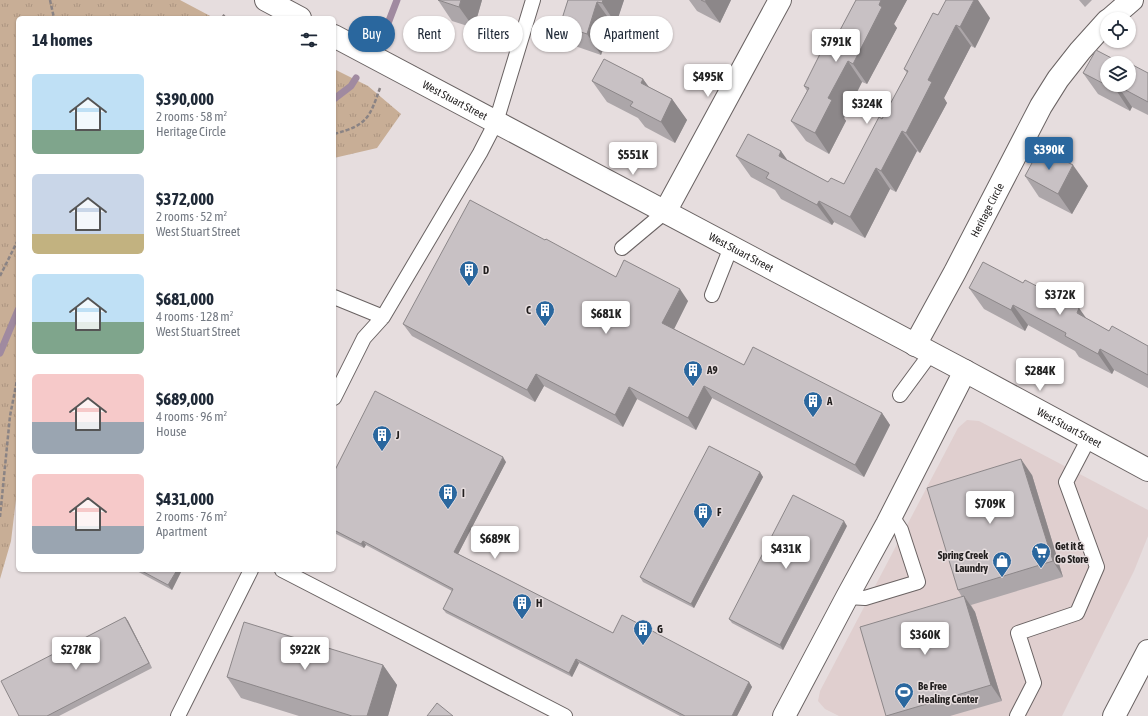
<!DOCTYPE html>
<meta charset="utf-8">
<style>
body{margin:0;font-family:"Asap Condensed",sans-serif;background:#f6f6f7;color:#1f2937;height:100vh;display:flex;flex-direction:column;font-size:15px;white-space:nowrap}
*{box-sizing:border-box;margin:0}
p{font-size:13px;color:#747a83}
.icon{flex:none;width:22px;height:22px;fill:none;stroke:currentColor;stroke-width:2;stroke-linecap:round;stroke-linejoin:round}
.map{position:relative;flex:1;overflow:hidden}
.sheet{position:absolute;left:16px;top:16px;width:320px;height:556px;display:flex;flex-direction:column;background:#fff;border-radius:6px;box-shadow:0 1px 3px #0004}
.sheet>*{flex:none}
.hud{position:absolute;left:348px;top:16px;width:380px;height:36px;display:flex;gap:8px}
.fabs{position:absolute;left:1100px;top:12px;display:grid;gap:8px}
.fabs a{display:grid;place-items:center;width:36px;height:36px;border-radius:50%;background:#fff;box-shadow:0 1px 3px #0004;font-size:20px}
.price{position:absolute;translate:-50% -34px;padding:0 9px;border-radius:4px;background:#fff;color:#222;font-size:13px;line-height:26px;filter:drop-shadow(0 1px 2px #0008)}
.price::after{content:'';position:absolute;left:50%;top:24px;width:12px;height:9px;margin-left:-6px;background:inherit;clip-path:polygon(0 0,100% 0,50% 100%)}
.price.on{background:#2a679e;color:#fff}
ul{padding:0;list-style:none}
li{display:flex;align-items:center;gap:12px;height:100px;padding:0 16px}
li span{display:grid;place-items:center;flex:none;width:112px;height:80px;border-radius:6px;color:#555}
li>.icon{margin-inline-start:auto}
span .icon{width:48px;height:48px;fill:#fffc;stroke-width:1}
li b{font-size:17px}
h2{display:flex;justify-content:space-between;align-items:center;height:48px;padding:0 16px;font-size:17px}
.chip{padding:0 14px;border-radius:18px;background:#fff;box-shadow:0 1px 3px #0004;font-size:14px;line-height:36px}
.chip.on{background:#2a679e;color:#fff}
.map>svg:first-child{display:block}
.built{fill:#e0cfcf}
.park{fill:url(#park-tufts)}
.lines{fill:none;stroke-linecap:round;stroke-linejoin:round}
.stream{stroke:#a08aa0;stroke-width:7}
.lane-casing{stroke:#6a6363;stroke-width:16}
.street-casing{stroke:#6a6363;stroke-width:24}
.primary-casing{stroke:#6a6363;stroke-width:24}
.path{stroke:#8a8384;stroke-width:2.5;stroke-dasharray:4 2;stroke-linecap:butt}
.lane{stroke:#fff;stroke-width:14}
.street{stroke:#fff;stroke-width:22}
.primary{stroke:#fff;stroke-width:22}
.wall{fill:#aca6a9}
.shaded-wall{fill:#8c8789}
.building{fill:#c8c1c4;stroke:#8c8789}
.labels{text-anchor:middle;dominant-baseline:central;stroke-width:3;stroke-linejoin:round;paint-order:stroke}
.street-label{font-size:11px;fill:#211e1e;stroke:#e6ddde}
.poi-label{font-size:11px;font-weight:bold;fill:#211e1e;stroke:#e6ddde;text-anchor:start}
</style>
<div class="map">
<svg width="1148" height="716" viewBox="0 0 1148 716">
<defs>
<pattern id="park-tufts" width="24" height="20" patternUnits="userSpaceOnUse"><rect width="24" height="20" fill="#c8ae96"/><path d="M3 7l-1-3M5 7V3M7 7l1-3M15 17l-1-3M17 17v-4M19 17l1-3" fill="none" stroke="#ac9581"/></pattern>
</defs>
<rect width="100%" height="100%" fill="#e6ddde"/>
<path class="built" d="M967 420 979 421 1148 510V536L1134 571 1062 716H839L825 709 818 701 820 691 958 428Z"/>
<path class="park" d="M0 0H180L214 18H18V483L11 541 0 579Z
M334 69 368 86 401 114 377 148 334 158Z"/>
<g class="lines">
<path class="stream" d="M387 26 397 0
M334 99 351 86 356 78
M0 353 18 310"/>
<defs>
<path id="lane" d="M622 248 665 212
M712 295 731 247
M334 297 383 317
M900 395 931 353
M334 398 364 338 383 317 480 153 496 122 533 0
M282 570 565 716
M847 597 865 598 918 582 901 530 891 515
M178 716 251 570
M1017 716 1034 683 1018 633 1077 613 1097 567 1066 482 1089 438"/>
<g id="street">
<path d="M266 0 300 18"/>
<path d="M1110 19 1132 0"/>
<path id="s1" d="M334 36 965 371 1148 470"/>
<path d="M665 212 780 0"/>
<path id="s2" d="M915 345 955 272 1041 106 1058 79 1080 51 1107 21"/>
<path d="M784 716 847 597 887 524 965 371"/>
</g>
<path id="primary" d="M1114 716 1148 651"/>
</defs>
<use href="#lane" class="lane-casing"/>
<use href="#street" class="street-casing"/>
<use href="#primary" class="primary-casing"/>
<path class="path" d="M50 0 54 18
M222 18 225 14
M334 134C367 125 369 119 380 88
M0 276 18 240
M0 517 10 416 18 375"/>
<use href="#lane" class="lane"/>
<use href="#street" class="street"/>
<use href="#primary" class="primary"/>
</g>
<path class="wall" d="M438 0H482L474 28 452 21Z
M568 0H624L616 24 612 23 601 55 575 46 560 25Z
M689 0H731L720 23 697 11Z
M856 0H907L894 24 897 28 867 84 862 82 844 118 846 121 829 154 806 141 791 121 807 91 804 86 830 49Z
M1079 0H1092L1085 7Z
M938 15 990 18 975 48 971 46 944 98 947 103 920 153 917 151 896 192 890 189 865 238 834 222 832 225 781 199 775 190 751 177 736 156 788 160 828 182 844 184 882 119 907 73 904 69Z
M1107 63 1148 73V115L1132 107 1130 111 1098 94 1083 73Z
M643 79 649 87 672 99 687 120 675 143 645 127 638 118 607 102 592 81Z
M1025 176 1088 186 1072 214 1039 197Z
M545 240 616 277 688 301 674 329 744 365 882 413 890 425 864 477 712 398 696 430 637 399 623 427 544 386 535 402 412 336 403 324Z
M969 288 1086 318 1109 331 1148 346V388L1114 370 1112 374 1079 357 1075 351 1028 325 1025 331 984 309Z
M506 462 458 554 613 633 749 682 752 687 737 716H680L579 663 572 677 446 613 443 609 452 591 366 545 364 548 334 533V472Z
M760 472 763 477 694 608 643 582 640 577Z
M1032 475 1063 577 971 605 975 612 1002 701 950 716H887L962 597 958 590Z
M847 526 783 650 732 623 729 619Z
M135 570H182L172 590Z
M125 617 128 621 152 668 59 716H19Z
M383 665 397 685 388 716H299L241 698 227 677Z"/>
<path class="shaded-wall" d="M461 0H482L474 28 459 7Z
M603 0H624L616 24 602 3Z
M706 0H731L720 23 705 2Z
M881 0H907L894 24 897 28 867 84 853 64Z
M974 0H978L990 18 975 48 960 27Z
M597 2 612 23 601 55 587 34Z
M956 25 971 46 944 98 947 103 920 153 906 133 928 80Z
M848 61 862 82 844 118 846 121 829 154 815 133 828 98Z
M643 79 658 100 641 83Z
M1118 86 1132 107 1130 111 1116 90Z
M672 99 687 120 675 143 661 122Z
M902 131 917 151 896 192 881 171Z
M781 151 796 172 779 156Z
M1073 165 1088 186 1072 214 1058 194Z
M876 168 890 189 865 238 850 217Z
M819 201 834 222 832 225 817 205Z
M680 289 688 301 671 335 662 323Z
M1013 305 1028 325 1025 331 1011 310Z
M1079 308 1094 329 1077 313Z
M1100 349 1114 370 1112 374 1098 354Z
M536 374 544 386 535 402 527 390Z
M704 386 712 398 696 430 688 418Z
M629 387 637 399 623 427 615 415Z
M882 413 890 425 864 477 855 465Z
M503 457 506 462 457 556 454 552Z
M1021 459 1032 475 1063 577 1053 561Z
M760 472 763 477 694 608 691 604Z
M844 521 847 526 783 650 780 645Z
M363 541 366 545 364 548 361 544Z
M177 570H182L172 590 168 585Z
M964 596 975 612 1002 701 991 685Z
M125 617 128 621 152 668 149 663Z
M576 659 579 663 572 677 569 673Z
M383 665 397 685 388 716H367Z
M749 682 752 687 737 716H732Z"/>
<path class="building" d="M438 0H461L459 7Z
M568 0H603L602 3 597 2 587 34 560 25Z
M701 0H706L705 2Z
M856 0H881L879 5 882 7 853 64 848 61 828 98 832 100 815 133 791 121 809 88 804 86 824 46 830 49Z
M946 0H974L960 27 956 25 928 80 932 82 906 133 902 131 881 171 876 168 850 217 819 201 817 205 766 178 769 173 736 156 748 134 781 151 779 156 828 182 831 178 844 184 879 117 882 119 908 71 904 69 933 13 938 15Z
M1096 50 1121 63H1107V85H1129V63L1148 73V102L1118 86 1116 90 1083 73Z
M604 59 643 79 641 83 672 99 661 122 630 106 633 102 592 81Z
M1040 148 1073 165 1058 194 1025 176Z
M470 200 545 240 546 239 616 277 624 260 680 289 662 323 744 365 753 347 882 413 855 465 704 386 688 418 629 387 615 415 536 374 527 390 403 324Z
M983 262 1023 283 1025 280 1079 308 1077 313 1109 331 1112 326 1148 346V375L1100 349 1098 354 1065 336 1066 333 1013 305 1011 310 969 288Z
M375 391 503 457 454 552 613 633 622 615 749 682 732 716H685L576 659 569 673 443 609 453 589 363 541 361 544 334 530V472Z
M709 446 760 472 691 604 640 577Z
M1021 459 1053 561 958 590 927 488Z
M793 495 844 521 780 645 729 619Z
M140 570H177L168 585Z
M964 596 991 685 886 716 860 627Z
M125 617 149 663 47 716H19L1 681Z
M244 622 383 665 367 716H352L227 677Z
M437 703 453 716H427Z"/>
<defs>
<symbol id="building-pin" viewBox="-11 -11 22 30"><path d="M0 17L-7.5 6A9.5 9.5 0 1 1 7.5 6Z" fill="#2a679e" stroke="#e6ddde"/><path d="M-4-6H4V6H1V3H-1V6H-4ZM-2.5-4.3h1.7v1.8h-1.7ZM.8-4.3h1.7v1.8H.8ZM-2.5-1h1.7V.8h-1.7ZM.8-1h1.7V.8H.8Z" fill="#fff"/></symbol>
<symbol id="supermarket-pin" viewBox="-11 -11 22 30"><path d="M0 17L-7.5 6A9.5 9.5 0 1 1 7.5 6Z" fill="#2a679e" stroke="#e6ddde"/><path d="M-6-5.5h2.5l.6 2H6L4.5 2H-2.5L-4.4-4H-6ZM-1.5 3.2a1.3 1.3 0 1 0 .1 0ZM3 3.2a1.3 1.3 0 1 0 .1 0Z" fill="#fff"/></symbol>
<symbol id="shop-pin" viewBox="-11 -11 22 30"><path d="M0 17L-7.5 6A9.5 9.5 0 1 1 7.5 6Z" fill="#2a679e" stroke="#e6ddde"/><path d="M-5-2.5h2.3a2.7 3.5 0 0 1 5.4 0H5L5.5 6h-11ZM-1.5-2.5h3a1.5 2.3 0 0 0-3 0Z" fill="#fff"/></symbol>
<symbol id="stadium-pin" viewBox="-11 -11 22 30"><path d="M0 17L-7.5 6A9.5 9.5 0 1 1 7.5 6Z" fill="#2a679e" stroke="#e6ddde"/><path d="M0-5a6.5 5 0 1 0 0 10a6.5 5 0 1 0 0-10ZM-3.5-1.8h7v3.6h-7Z" fill="#fff"/></symbol>
</defs>
<g fill-rule="evenodd">
<use href="#building-pin" x="458" y="259" width="22" height="30"/>
<use href="#building-pin" x="534" y="299" width="22" height="30"/>
<use href="#building-pin" x="682" y="359" width="22" height="30"/>
<use href="#building-pin" x="802" y="390" width="22" height="30"/>
<use href="#building-pin" x="371" y="424" width="22" height="30"/>
<use href="#building-pin" x="437" y="482" width="22" height="30"/>
<use href="#building-pin" x="692" y="501" width="22" height="30"/>
<use href="#supermarket-pin" x="1030" y="541" width="22" height="30"/>
<use href="#shop-pin" x="991" y="550" width="22" height="30"/>
<use href="#building-pin" x="511" y="592" width="22" height="30"/>
<use href="#building-pin" x="632" y="618" width="22" height="30"/>
<use href="#stadium-pin" x="893" y="681" width="22" height="30"/>
</g>
<g class="labels">
<g class="street-label">
<text stroke="none"><textPath href="#s1" startOffset="137">West Stuart Street</textPath></text>
<text stroke="none"><textPath href="#s2" startOffset="153">Heritage Circle</textPath></text>
<text stroke="none"><textPath href="#s1" startOffset="461">West Stuart Street</textPath></text>
<text stroke="none"><textPath href="#s1" startOffset="833">West Stuart Street</textPath></text>
</g>
<g class="poi-label">
<text x="483" y="270">D</text>
<text x="531" y="310" text-anchor="end">C</text>
<text x="707" y="370">A9</text>
<text x="827" y="401">A</text>
<text x="396" y="435">J</text>
<text x="462" y="493">I</text>
<text x="717" y="512">F</text>
<text x="1055" y="546">Get it &amp;<tspan x="1055" dy="13">Go Store</tspan></text>
<text x="988" y="555" text-anchor="end">Spring Creek<tspan x="988" dy="13">Laundry</tspan></text>
<text x="536" y="603">H</text>
<text x="657" y="629">G</text>
<text x="918" y="686">Be Free<tspan x="918" dy="13">Healing Center</tspan></text>
</g>
</g>
</svg>
<div class="fabs">
<a><svg class="icon" aria-label="locate" viewBox="0 0 24 24"><circle cx="12" cy="12" r="6"/><path d="M12 2v4M12 18v4M2 12h4M18 12h4"/></svg></a>
<a><svg class="icon" aria-label="layers" viewBox="0 0 24 24"><path d="M12 4l9 5-9 5-9-5zM3 14l9 5 9-5"/></svg></a>
</div>
<b class="price" style="left:836px;top:63px">$791K</b>
<b class="price" style="left:708px;top:98px">$495K</b>
<b class="price" style="left:867px;top:125px">$324K</b>
<b class="price on" style="left:1049px;top:171px">$390K</b>
<b class="price" style="left:633px;top:176px">$551K</b>
<b class="price" style="left:1060px;top:316px">$372K</b>
<b class="price" style="left:606px;top:335px">$681K</b>
<b class="price" style="left:1040px;top:392px">$284K</b>
<b class="price" style="left:990px;top:525px">$709K</b>
<b class="price" style="left:495px;top:560px">$689K</b>
<b class="price" style="left:786px;top:570px">$431K</b>
<b class="price" style="left:925px;top:656px">$360K</b>
<b class="price" style="left:76px;top:671px">$278K</b>
<b class="price" style="left:305px;top:671px">$922K</b>
<div class="hud">
<a class="chip on">Buy</a>
<a class="chip">Rent</a>
<a class="chip">Filters</a>
<a class="chip">New</a>
<a class="chip">Apartment</a>
</div>
<section class="sheet">
<h2>14 homes<svg class="icon" aria-label="filters" viewBox="0 0 24 24"><path d="M4 7h16M4 17h16"/><circle cx="9" cy="7" r="2"/><circle cx="15" cy="17" r="2"/></svg></h2>
<ul>
<li><span style="background:linear-gradient(#bfe0f5 70%,#7fa58c 0)"><svg class="icon" aria-label="home" viewBox="0 0 24 24"><path d="M3 11l9-7 9 7M6 9v11h12V9"/></svg></span><div><b>$390,000</b><p>2 rooms · 58 m²</p><p>Heritage Circle</p></div></li>
<li><span style="background:linear-gradient(#c9d6e8 75%,#c2b280 0)"><svg class="icon" aria-label="home" viewBox="0 0 24 24"><path d="M3 11l9-7 9 7M6 9v11h12V9"/></svg></span><div><b>$372,000</b><p>2 rooms · 52 m²</p><p>West Stuart Street</p></div></li>
<li><span style="background:linear-gradient(#bfe0f5 60%,#7fa58c 0)"><svg class="icon" aria-label="home" viewBox="0 0 24 24"><path d="M3 11l9-7 9 7M6 9v11h12V9"/></svg></span><div><b>$681,000</b><p>4 rooms · 128 m²</p><p>West Stuart Street</p></div></li>
<li><span style="background:linear-gradient(#f6c9c9 60%,#9aa5b1 0)"><svg class="icon" aria-label="home" viewBox="0 0 24 24"><path d="M3 11l9-7 9 7M6 9v11h12V9"/></svg></span><div><b>$689,000</b><p>4 rooms · 96 m²</p><p>House</p></div></li>
<li><span style="background:linear-gradient(#f6c9c9 65%,#9aa5b1 0)"><svg class="icon" aria-label="home" viewBox="0 0 24 24"><path d="M3 11l9-7 9 7M6 9v11h12V9"/></svg></span><div><b>$431,000</b><p>2 rooms · 76 m²</p><p>Apartment</p></div></li>
</ul>
</section>
</div>
